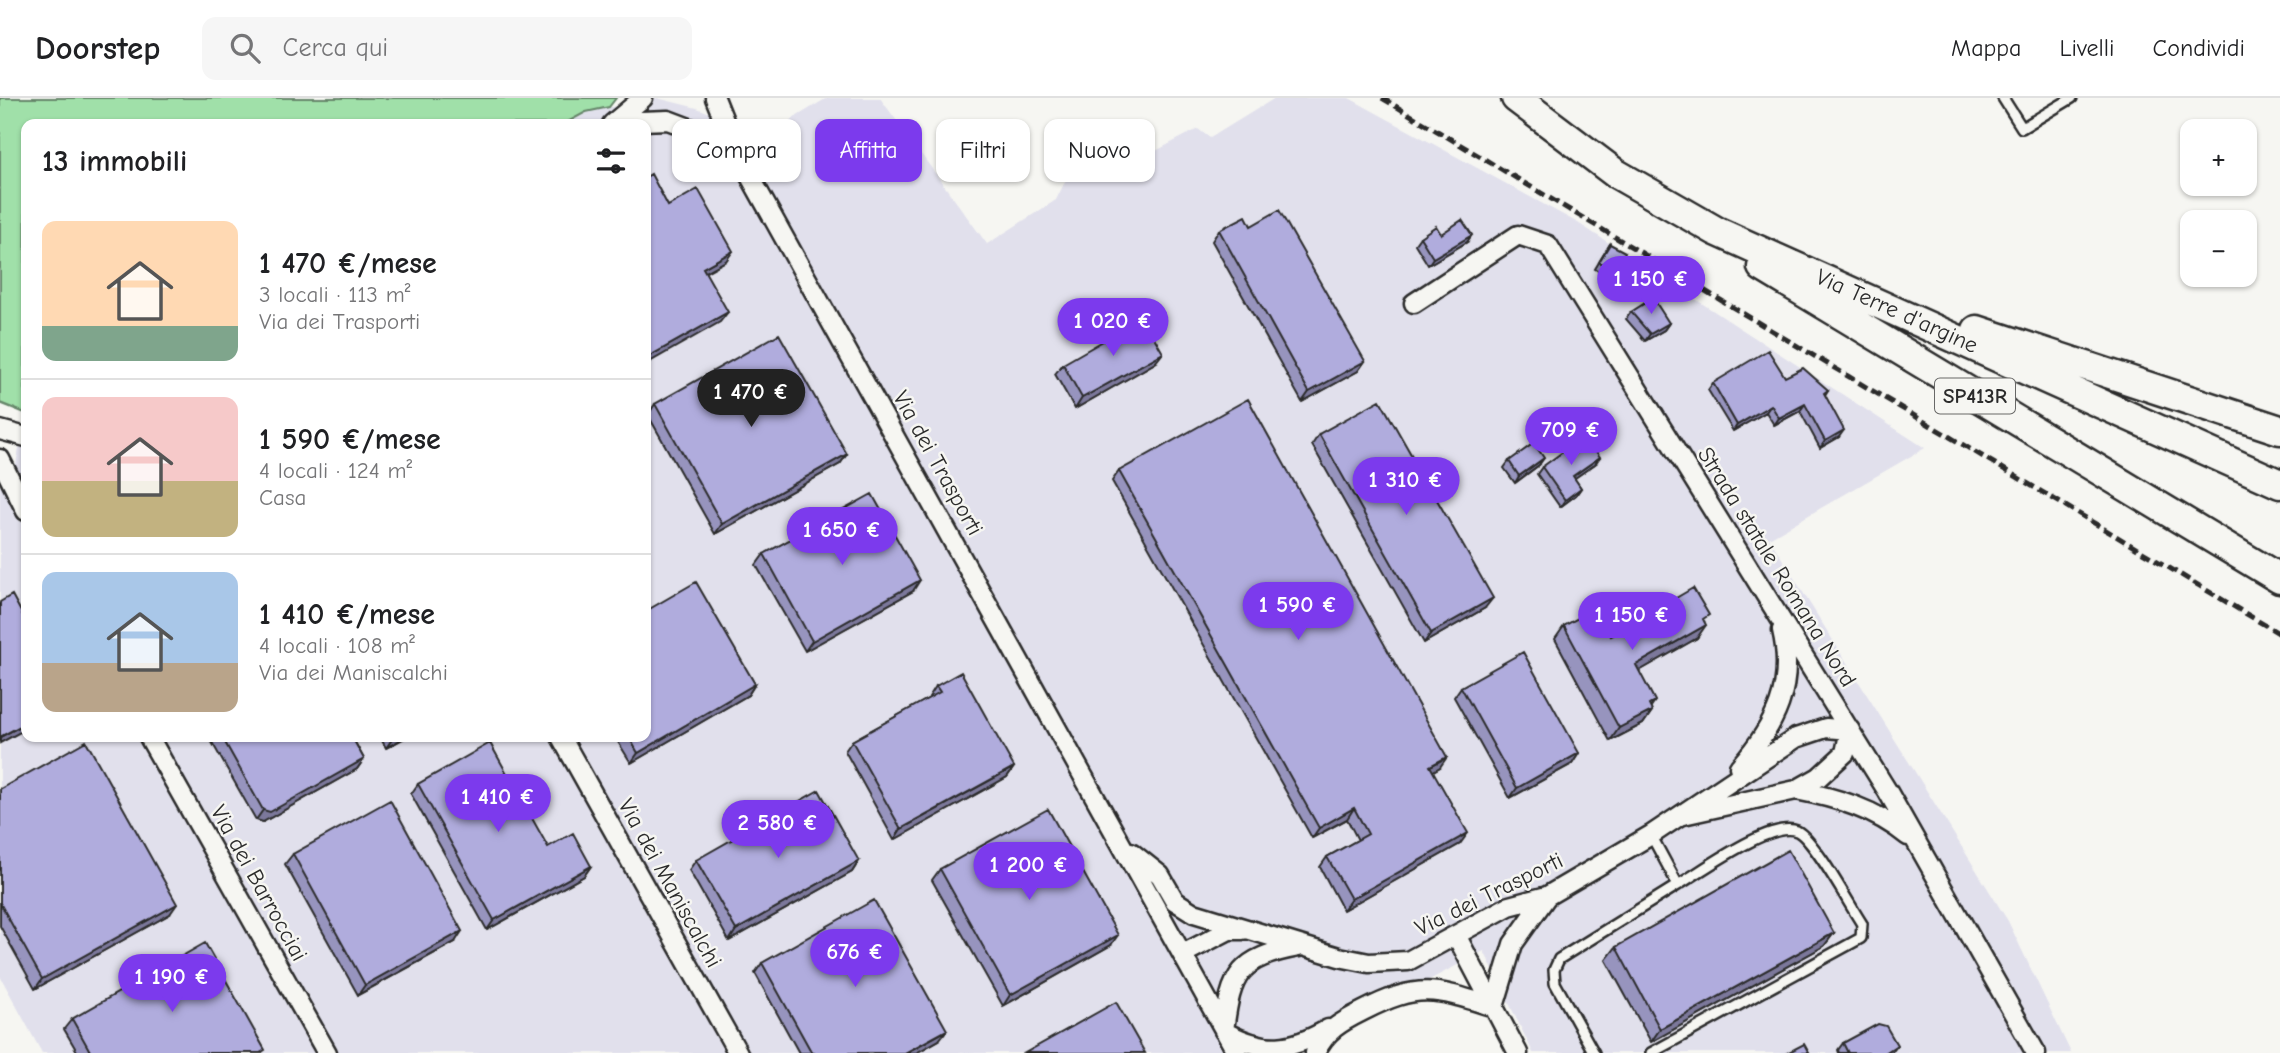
<!DOCTYPE html>
<html lang="it">
<meta charset="utf-8">
<style>
body{margin:0;font-family:"Comic Neue",sans-serif;background:#f6f6f6;color:#202124;height:100vh;display:flex;flex-direction:column;font-size:26px;white-space:nowrap}
*{box-sizing:border-box;margin:0}
p{font-size:23px;color:#757577}
.icon{flex:none;width:38px;height:38px;fill:none;stroke:currentColor;stroke-width:2;stroke-linecap:round;stroke-linejoin:round}
.map{position:relative;flex:1;overflow:hidden}
.drawer{position:absolute;left:21px;top:21px;width:630px;height:623px;display:flex;flex-direction:column;background:#fff;border-radius:14px;box-shadow:0 2px 5px #0004}
.drawer>*{flex:none}
.guide{position:absolute;left:672px;top:21px;width:665px;height:63px;display:flex;gap:14px}
.controls{position:absolute;left:2180px;top:21px;display:grid;gap:14px}
.controls a{display:grid;place-items:center;width:77px;height:77px;border-radius:14px;background:#fff;box-shadow:0 2px 5px #0004;font-size:35px}
.price{position:absolute;translate:-50% -60px;padding:0 16px;border-radius:24px;background:#7c3aed;color:#fff;font-size:23px;line-height:46px;filter:drop-shadow(0 2px 4px #0008)}
.price::after{content:'';position:absolute;left:50%;top:42px;width:21px;height:16px;margin-left:-10px;background:inherit;clip-path:polygon(0 0,100% 0,50% 100%)}
.price.active{background:#222;color:#fff}
ul{padding:0;list-style:none}
li{display:flex;align-items:center;gap:21px;height:175px;padding:0 21px}
li+li{border-top:2px solid #e0e0e0}
li span{display:grid;place-items:center;flex:none;width:196px;height:140px;border-radius:14px;color:#555}
li>.icon{margin-inline-start:auto}
span .icon{width:84px;height:84px;fill:#fffc;stroke-width:1}
li b{font-size:30px}
h2{display:flex;justify-content:space-between;align-items:center;height:84px;padding:0 21px;font-size:30px}
.chip{padding:0 24px;border-radius:14px;background:#fff;box-shadow:0 2px 5px #0004;font-size:24px;line-height:63px}
.chip.active{background:#7c3aed;color:#fff}
header{display:flex;align-items:center;gap:42px;box-sizing:border-box;height:98px;padding:0 35px;background:#fff;border-bottom:2px solid #e0e0e0}
header strong{font-size:33px}
nav{display:flex;gap:38px;margin-inline-start:auto;font-size:24px}
.search{width:490px;height:63px;background:#f6f6f6;display:flex;align-items:center;gap:18px;box-sizing:border-box;padding:0 24px;border-radius:14px;color:#757577;font-size:26px}
.map>svg:first-child{display:block}
.built{fill:#e1e0ec}
.green{fill:#a0e0a9;stroke:#66866a;stroke-width:2}
.lines{fill:none;stroke-linecap:round;stroke-linejoin:round}
.service-casing{stroke:#2b2b2b;stroke-width:14}
.minor-casing{stroke:#2b2b2b;stroke-width:23}
.primary-casing{stroke:#2b2b2b;stroke-width:33}
.service{stroke:#f6f6f2;stroke-width:9}
.minor{stroke:#f6f6f2;stroke-width:18}
.primary{stroke:#f6f6f2;stroke-width:28}
.rail{stroke:#2b2b2b;stroke-width:5;stroke-dasharray:10 5;stroke-linecap:butt}
.wall{fill:#9794be;stroke:#2b2b2b;stroke-width:2}
.shaded-wall{fill:#7b789b;stroke:#2b2b2b;stroke-width:2}
.building{fill:#b0acdd;stroke:#2b2b2b;stroke-width:2}
.labels{text-anchor:middle;dominant-baseline:central;stroke-width:5;stroke-linejoin:round;paint-order:stroke}
.shield{fill:#f6f6f2;stroke:#686867;stroke-width:2}
.shield-label{font-size:21px;font-weight:bold;fill:#2b2b2b}
.street-label{font-size:23px;fill:#2b2b2b;stroke:#f6f6f2}
</style>
<header>
<strong>Doorstep</strong>
<div class="search"><svg class="icon" aria-label="search" viewBox="0 0 24 24"><circle cx="10" cy="10" r="6"/><path d="M15 15l6 6"/></svg>Cerca qui</div>
<nav><a>Mappa</a><a>Livelli</a><a>Condividi</a></nav>
</header>
<div class="map">
<svg width="2280" height="955" viewBox="0 0 2280 955">
<rect width="100%" height="100%" fill="#f6f6f2"/>
<filter id="ink" filterUnits="userSpaceOnUse"><feTurbulence type="fractalNoise" baseFrequency=".0143" numOctaves="2"/><feDisplacementMap in="SourceGraphic" scale="14" xChannelSelector="R" yChannelSelector="G"/><feConvolveMatrix kernelMatrix="1 2 1 2 8 2 1 2 1" color-interpolation-filters="sRGB"/></filter>
<g filter="url(#ink)">
<path class="built" d="M657 0 697 10 766 37 827 0H880L987 146 1056 102 1093 27 1146 58 1198 31 1210 40 1275 0H1349L1578 125 1925 350 1769 440 2008 823 2071 955H1533L1484 853 1291 955H42L0 878V364L16 366 19 350 26 342V639H646V26H564L586 14Z"/>
<path class="green" d="M0 0H616L609 9 586 14 564 26H26L25 315 0 305Z"/>
<g class="lines">
<defs>
<path id="service" d="M2003 0 2022 30 2072 0
M1594 955 1555 885 1554 872 1559 861 1678 787 1651 737
M1651 955 1861 840 1862 826C1850 808 1814 741 1797 733 1771 722 1702 773 1678 787"/>
<path id="minor" d="M715 0 737 55 1237 955
M615 24 668 22 705 36 737 55
M612 26 643 0
M1414 205 1518 137 1548 147 1888 694 2036 955
M0 332 26 339
M0 361 26 413
M149 639 327 955
M561 639 738 955
M1739 669C1776 627 1795 588 1782 532
M1796 692C1837 700 1875 711 1908 738
M1131 754 1160 777 1175 803 1194 815 1339 859 1369 865 1408 863 1509 808 1547 798 1651 737 1796 640 1826 630 1850 632 1845 655 1819 679 1796 692 1683 717
M1456 837 1518 955
M1183 856 1229 832H1243
M1494 909 1513 846 1547 798
M1224 933C1231 875 1239 860 1299 849
M1227 935C1266 955 1290 953 1328 931
M1315 955C1326 932 1341 924 1363 913 1419 884 1437 891 1494 909"/>
<path id="primary" d="M1516 0 1615 75 1716 133 2280 386
M1762 169 2280 481
M1977 232 2280 332"/>
</defs>
<use href="#service" class="service-casing"/>
<use href="#minor" class="minor-casing"/>
<use href="#primary" class="primary-casing"/>
<use href="#service" class="service"/>
<use href="#minor" class="minor"/>
<use href="#primary" class="primary"/>
<path class="rail" d="M1382 0 2280 536"/>
</g>
<path class="wall" d="M1251 128 1365 263 1358 273 1302 304 1212 143 1219 132Z
M1441 136 1467 144 1428 167 1415 146 1420 139Z
M1610 146 1615 172 1610 180 1595 171Z
M1631 214 1669 225 1664 232 1645 243 1626 221Z
M1155 265 1075 311 1055 276 1063 266Z
M1785 279 1828 292 1825 297 1839 339 1820 350 1800 313 1774 327 1766 314 1733 333 1708 292 1713 285Z
M655 306 847 356 840 366 715 436 648 317Z
M1319 336 1485 510 1424 545 1312 347Z
M1509 363 1539 367 1515 385 1504 370Z
M1595 366 1574 380 1581 390 1576 397 1560 409 1537 376 1542 369Z
M1119 373 1440 669 1433 673 1460 746 1343 812 1320 769 1327 759 1358 742 1347 721 1312 740 1112 383Z
M764 456 913 493 805 553 756 467Z
M1704 524 1697 540 1639 573 1652 613 1643 626 1610 643 1555 541 1564 528 1611 538Z
M755 586 748 597 631 665 615 639H646Z
M936 588 1014 669 1007 679 894 742 845 653 852 643 930 600 929 599Z
M1461 589 1579 655 1572 666 1510 700 1454 599Z
M209 639H352L364 661 357 671 263 724 256 722Z
M380 639H406L386 650Z
M418 686 548 749 591 768 584 778 487 832 411 696Z
M0 691 170 816 35 891 0 828Z
M293 756 455 844 358 897 285 766Z
M696 762 859 763 852 774 729 843 689 772Z
M940 771 1111 847 1003 908 932 782Z
M1834 835 1824 848 1651 944 1606 862 1616 849Z
M762 865 939 942 916 955H799L755 875Z
M72 921 263 955H78L64 931Z
M1843 945 1891 955H1839L1838 952Z"/>
<path class="shaded-wall" d="M1472 137 1467 144 1428 167 1433 160Z
M733 153 726 163 695 180 703 170Z
M728 214 720 224 646 266V260Z
M1669 225 1664 232 1645 243 1650 236Z
M1163 255 1155 265 1075 311 1082 300Z
M1365 263 1358 273 1302 304 1309 294Z
M1805 306 1800 313 1774 327 1779 320Z
M1771 307 1766 314 1733 333 1737 327Z
M1844 332 1839 339 1820 350 1825 343Z
M847 356 840 366 715 436 722 426Z
M1600 359 1595 366 1568 385 1573 378Z
M1544 360 1539 367 1515 385 1519 378Z
M1581 390 1576 397 1560 409 1565 402Z
M920 482 913 493 805 553 812 543Z
M1493 500 1485 510 1424 545 1431 535Z
M1706 527 1697 540 1627 580 1636 567Z
M755 586 748 597 631 665 638 655Z
M1655 603 1646 616 1652 613 1643 626 1610 643 1619 630 1649 607Z
M26 625V631L0 645V639Z
M395 639H406L386 650 393 640Z
M1579 655 1572 666 1510 700 1517 690Z
M1447 659 1440 669 1423 679 1430 668Z
M364 661 357 671 263 724 256 722 263 712Z
M1014 669 1007 679 894 742 901 731Z
M1354 710 1347 721 1312 740 1319 730Z
M1468 735 1460 746 1343 812 1351 801Z
M859 763 852 774 729 843 736 832Z
M591 768 584 778 487 832 494 822Z
M177 806 170 816 35 891 42 881Z
M462 833 455 844 358 897 365 887Z
M1834 835 1824 848 1651 944 1660 931Z
M1118 837 1111 847 1003 908 1010 897Z
M947 932 939 942 916 955H905Z
M1897 947 1891 955H1885Z"/>
<path class="building" d="M651 76 668 108 698 91 733 153 703 170 728 214 646 260V79Z
M1279 112 1365 263 1309 294 1219 132 1246 118 1251 128Z
M1462 122 1472 137 1433 160 1420 139 1436 128 1441 136Z
M1610 146 1625 154 1615 172 1599 164Z
M1653 200 1669 225 1650 236 1631 214Z
M1143 220 1163 255 1082 300 1063 266Z
M779 236 847 356 722 426 655 306Z
M1768 252 1785 279 1803 270 1828 292 1824 295 1844 332 1825 343 1805 306 1779 320 1771 307 1737 327 1713 285Z
M1248 301 1447 659 1430 668 1468 735 1351 801 1327 759 1368 736 1354 710 1319 730 1119 373Z
M1380 302 1493 500 1431 535 1319 336Z
M1585 338 1600 359 1573 378 1581 390 1565 402 1542 369Z
M1534 345 1544 360 1519 378 1509 363Z
M872 396 920 482 812 543 764 456Z
M696 484 755 586 638 655 629 639H646V513Z
M1693 490 1709 517 1703 521 1706 527 1636 567 1655 603 1649 607 1652 613 1619 630 1564 528 1596 510 1611 538Z
M12 497 26 523V625L0 639V504Z
M1523 554 1579 655 1517 690 1461 589Z
M961 574 1014 669 901 731 852 643 940 594 936 588Z
M222 639H352L364 661 270 714 263 712Z
M86 643 177 806 42 881 0 805V691Z
M490 645 548 749 573 735 591 768 494 822 418 686Z
M819 692 859 763 736 832 696 762Z
M390 702 462 833 365 887 293 756Z
M1048 711 1118 837 1010 897 940 771Z
M1788 752 1834 835 1660 931 1616 849Z
M874 802 947 932 905 955H812L762 865Z
M205 845 265 952 260 955H91L72 921Z
M1116 904 1145 955H1025Z
M1878 926 1886 928 1897 947 1885 955H1848L1843 945Z
M1804 946 1809 955H1787Z"/>
</g>
<g class="labels">
<rect class="shield" x="1935" y="280.5" width="80" height="35" rx="5"/>
<g class="shield-label">
<text x="1975" y="298">SP413R</text>
</g>
<g class="street-label">
<text transform="translate(1897 213) rotate(24)">Via Terre d'argine</text>
<text transform="translate(938 365) rotate(61)">Via dei Trasporti</text>
<text transform="translate(1777 469) rotate(58)">Strada statale Romana Nord</text>
<text transform="translate(259 785) rotate(61)">Via dei Barrocciai</text>
<text transform="translate(670 785) rotate(61)">Via dei Maniscalchi</text>
<text transform="translate(1489 796) rotate(-26)">Via dei Trasporti</text>
</g>
</g>
</svg>
<div class="controls">
<a>+</a>
<a>−</a>
</div>
<b class="price" style="left:1651px;top:218px">1 150 €</b>
<b class="price" style="left:1113px;top:260px">1 020 €</b>
<b class="price active" style="left:751px;top:331px">1 470 €</b>
<b class="price" style="left:1571px;top:369px">709 €</b>
<b class="price" style="left:1406px;top:419px">1 310 €</b>
<b class="price" style="left:842px;top:469px">1 650 €</b>
<b class="price" style="left:1298px;top:544px">1 590 €</b>
<b class="price" style="left:1632px;top:554px">1 150 €</b>
<b class="price" style="left:498px;top:736px">1 410 €</b>
<b class="price" style="left:778px;top:762px">2 580 €</b>
<b class="price" style="left:1029px;top:804px">1 200 €</b>
<b class="price" style="left:855px;top:891px">676 €</b>
<b class="price" style="left:172px;top:916px">1 190 €</b>
<div class="guide">
<a class="chip">Compra</a>
<a class="chip active">Affitta</a>
<a class="chip">Filtri</a>
<a class="chip">Nuovo</a>
</div>
<section class="drawer">
<h2>13 immobili<svg class="icon" aria-label="filters" viewBox="0 0 24 24"><path d="M4 7h16M4 17h16"/><circle cx="9" cy="7" r="2"/><circle cx="15" cy="17" r="2"/></svg></h2>
<ul>
<li><span style="background:linear-gradient(#ffd9b3 75%,#7fa58c 0)"><svg class="icon" aria-label="home" viewBox="0 0 24 24"><path d="M3 11l9-7 9 7M6 9v11h12V9"/></svg></span><div><b>1 470 €/mese</b><p>3 locali · 113 m²</p><p>Via dei Trasporti</p></div></li>
<li><span style="background:linear-gradient(#f6c9c9 60%,#c2b280 0)"><svg class="icon" aria-label="home" viewBox="0 0 24 24"><path d="M3 11l9-7 9 7M6 9v11h12V9"/></svg></span><div><b>1 590 €/mese</b><p>4 locali · 124 m²</p><p>Casa</p></div></li>
<li><span style="background:linear-gradient(#a9c7e8 65%,#b9a48a 0)"><svg class="icon" aria-label="home" viewBox="0 0 24 24"><path d="M3 11l9-7 9 7M6 9v11h12V9"/></svg></span><div><b>1 410 €/mese</b><p>4 locali · 108 m²</p><p>Via dei Maniscalchi</p></div></li>
</ul>
</section>
</div>
